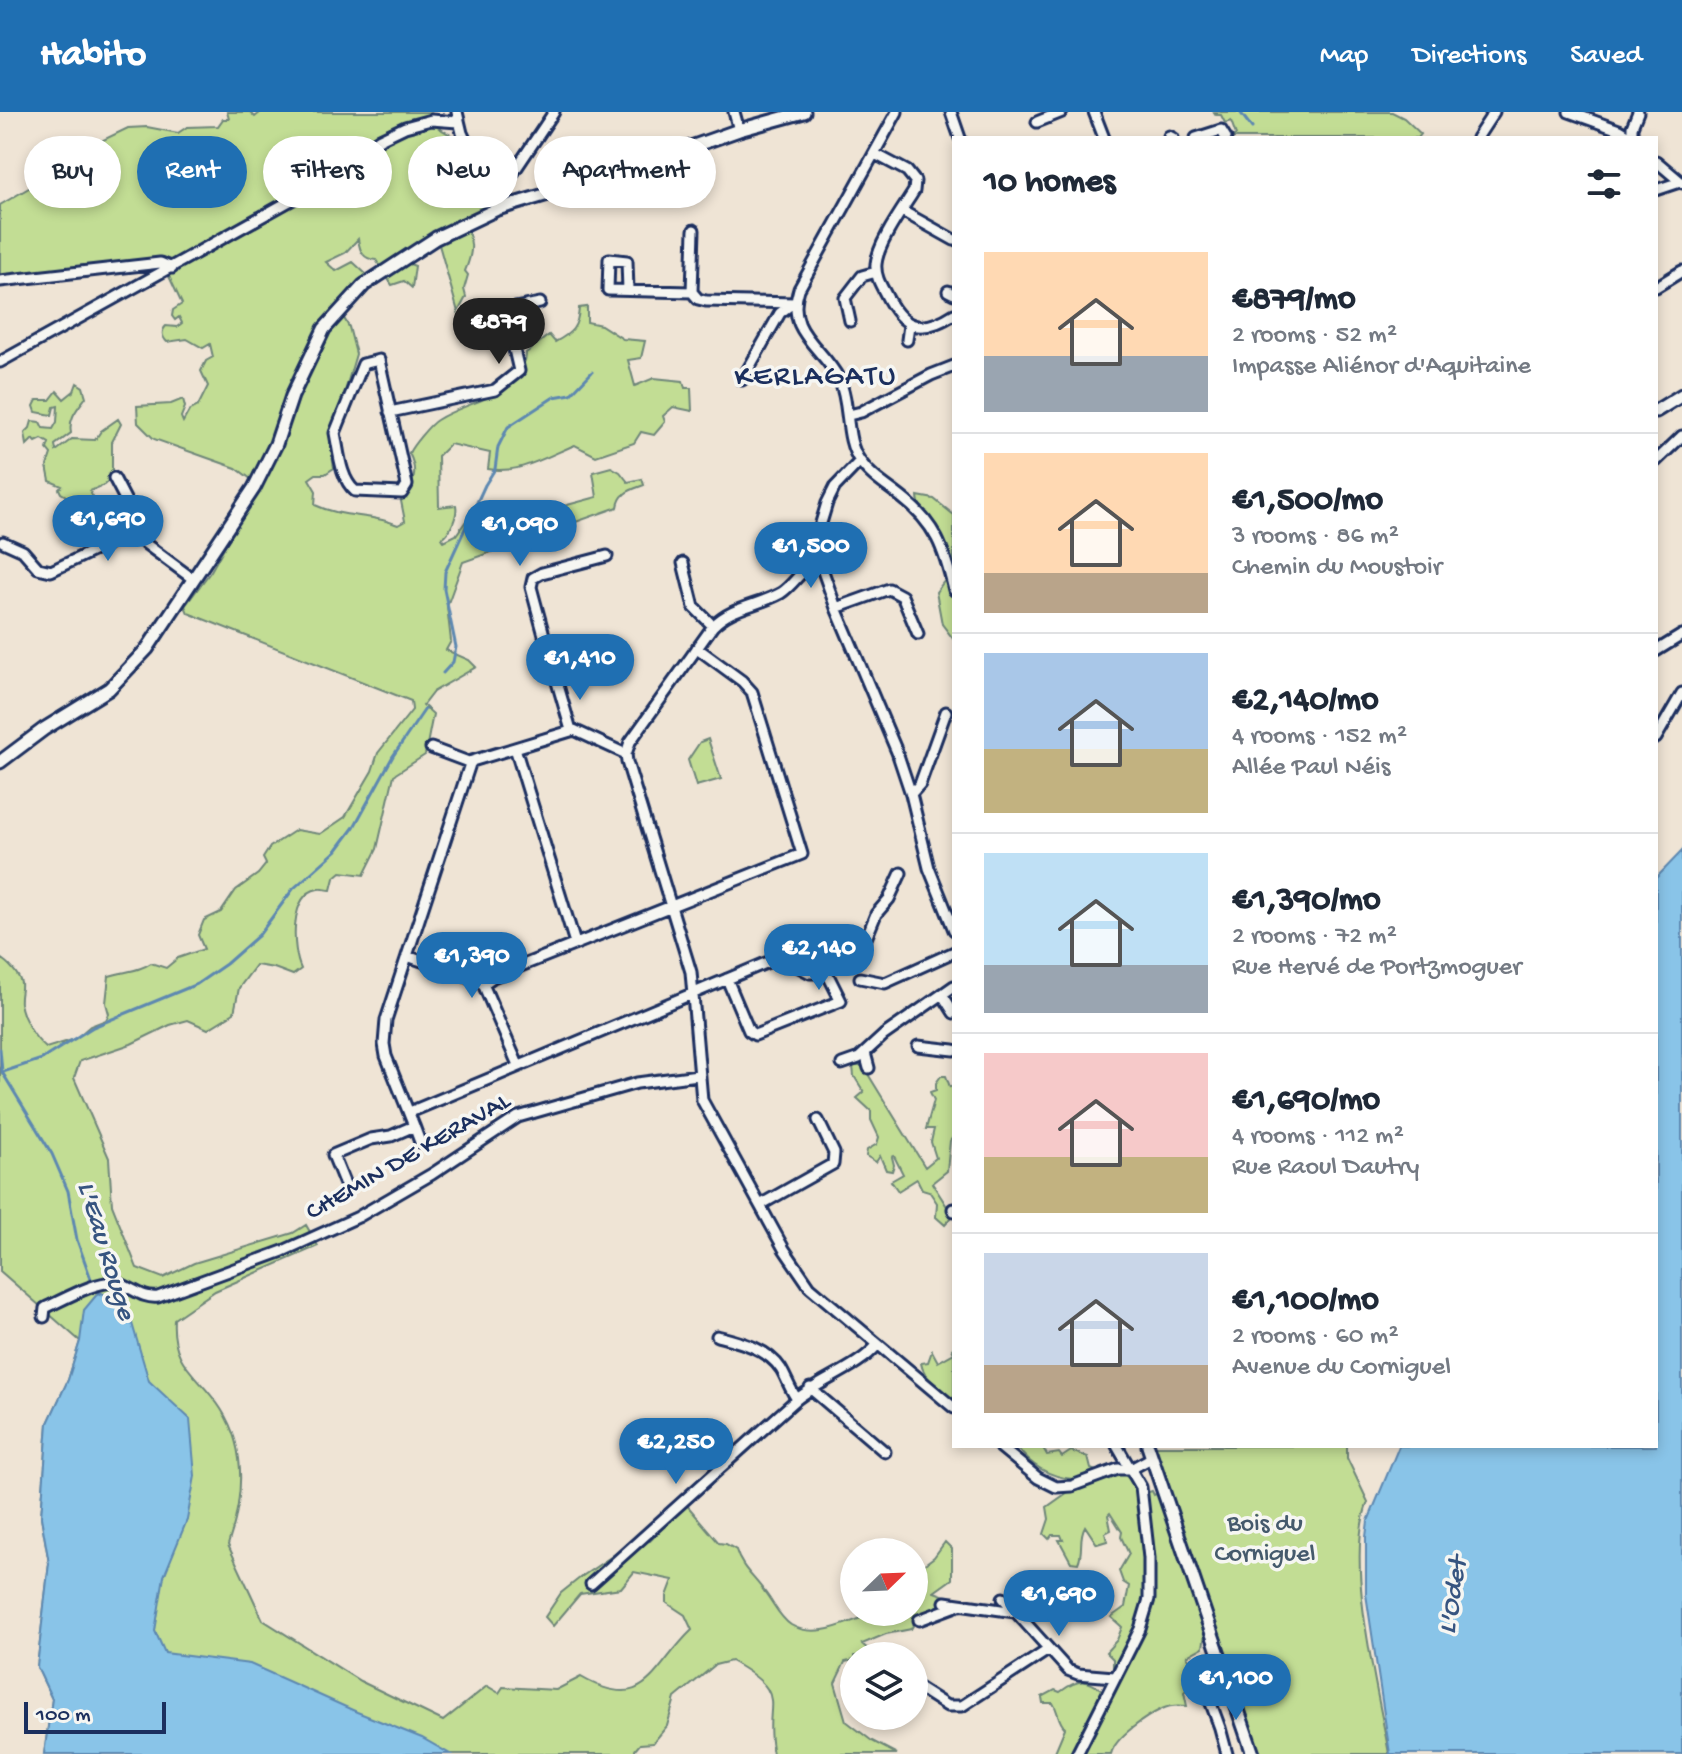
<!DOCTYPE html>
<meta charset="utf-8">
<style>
body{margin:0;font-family:"Gochi Hand",sans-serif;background:#f6f6f7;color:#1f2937;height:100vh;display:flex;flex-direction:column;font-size:30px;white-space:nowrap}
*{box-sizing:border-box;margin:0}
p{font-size:26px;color:#747a83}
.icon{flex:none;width:44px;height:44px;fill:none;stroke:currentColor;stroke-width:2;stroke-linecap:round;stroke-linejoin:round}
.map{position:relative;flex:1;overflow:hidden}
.sheet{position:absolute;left:952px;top:24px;width:706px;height:1312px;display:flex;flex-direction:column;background:#fff;border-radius:0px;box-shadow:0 4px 12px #0003}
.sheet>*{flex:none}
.top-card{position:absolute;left:24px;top:24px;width:760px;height:72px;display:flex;gap:16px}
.needle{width:52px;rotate:67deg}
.fabs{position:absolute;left:840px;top:1426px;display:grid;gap:16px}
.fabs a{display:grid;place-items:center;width:88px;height:88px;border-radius:50%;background:#fff;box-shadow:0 4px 12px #0003;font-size:40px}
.scale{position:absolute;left:24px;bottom:20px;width:142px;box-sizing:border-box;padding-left:8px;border:4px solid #1b2f5e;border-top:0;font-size:22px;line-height:28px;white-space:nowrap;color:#1b2f5e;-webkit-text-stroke:6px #f6f6f2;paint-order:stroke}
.price{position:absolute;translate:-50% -68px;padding:0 18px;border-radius:28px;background:#1f6fb2;color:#fff;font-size:26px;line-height:52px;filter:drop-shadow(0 2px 4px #0008)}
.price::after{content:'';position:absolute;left:50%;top:48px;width:24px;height:18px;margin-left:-12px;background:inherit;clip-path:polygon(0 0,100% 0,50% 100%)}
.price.selected{background:#222;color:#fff}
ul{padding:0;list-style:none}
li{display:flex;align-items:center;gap:24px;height:200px;padding:0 32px}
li+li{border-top:2px solid #e0e1e3}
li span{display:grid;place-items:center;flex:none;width:224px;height:160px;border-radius:0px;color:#555}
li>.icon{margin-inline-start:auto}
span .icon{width:96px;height:96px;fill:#fffc;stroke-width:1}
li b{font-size:34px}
h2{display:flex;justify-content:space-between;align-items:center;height:96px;padding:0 32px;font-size:34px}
.tag{padding:0 28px;border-radius:36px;background:#fff;box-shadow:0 4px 12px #0003;font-size:28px;line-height:72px}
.tag.selected{background:#1f6fb2;color:#fff}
header{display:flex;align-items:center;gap:48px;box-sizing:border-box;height:112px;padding:0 40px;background:#1f6fb2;color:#fff}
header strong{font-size:38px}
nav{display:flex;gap:44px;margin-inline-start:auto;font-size:28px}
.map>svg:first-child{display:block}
.green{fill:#c2dd94;stroke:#6e8679;stroke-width:2}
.water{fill:#89c4e8;stroke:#5d88b1;stroke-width:2}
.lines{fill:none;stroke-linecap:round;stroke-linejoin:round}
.stream{stroke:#5d88b1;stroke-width:3}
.minor-casing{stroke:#1b2f5e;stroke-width:15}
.tertiary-casing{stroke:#1b2f5e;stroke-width:17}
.minor{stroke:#f6f6f2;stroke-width:9}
.tertiary{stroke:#f6f6f2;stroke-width:11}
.labels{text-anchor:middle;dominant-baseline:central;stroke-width:7;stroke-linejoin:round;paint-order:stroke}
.street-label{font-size:26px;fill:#1b2f5e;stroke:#f6f6f2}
.park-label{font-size:26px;fill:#455a6c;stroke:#f6f6f2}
.water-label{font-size:28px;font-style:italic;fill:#365480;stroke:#f6f6f2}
.quarter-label{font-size:30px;letter-spacing:2px;fill:#1b2f5e;stroke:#f6f6f2}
</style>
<header>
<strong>Habito</strong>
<nav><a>Map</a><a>Directions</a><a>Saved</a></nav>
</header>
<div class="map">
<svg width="1682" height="1642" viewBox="0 0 1682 1642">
<rect width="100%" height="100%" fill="#efe4d5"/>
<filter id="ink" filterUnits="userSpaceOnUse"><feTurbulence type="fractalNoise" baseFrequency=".0125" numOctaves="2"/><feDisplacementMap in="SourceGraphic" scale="16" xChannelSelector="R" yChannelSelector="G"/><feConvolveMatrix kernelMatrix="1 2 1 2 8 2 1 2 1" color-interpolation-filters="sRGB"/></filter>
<g filter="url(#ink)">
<path class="green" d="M227 0H250L255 5 261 0H430L435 4 426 6C434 14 442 18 451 23 463 31 476 66 480 80L473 78 472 84 483 87V97L463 108C473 129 474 138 465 159L468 163 464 177 466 185 458 200 436 122 402 141 407 151 415 154 412 176 404 169 392 173 376 148C363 147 360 140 358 127L345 141 326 150 336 159 353 150 366 162 363 169 337 194 349 215 356 242 330 330 334 356 325 362H316L309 367 316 379 315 393C344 407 371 401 398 413L405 409 401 389C414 371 419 361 409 341 412 334 430 312 437 308 465 290 504 288 520 258 524 250 526 250 526 241L549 223 555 230C572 221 578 215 579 196L587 195V210L601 213 623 227 645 229 641 246 628 248 635 274 654 266 683 269 685 276H691L692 299 673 295 663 304 665 310 654 323 641 320 634 331 596 344 575 333C548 344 517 363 488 357L490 341 450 332 438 344 439 395 456 393C458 403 451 420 442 426L444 429 456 423 468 406 475 409 471 398 486 397 492 407 489 414 597 385 593 360 611 355 620 360 628 370 642 367 644 373C631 378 620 380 618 395L463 450 447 494 451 529 446 538 469 548 476 555 433 580 423 593 433 602 425 643 394 663 377 737 364 763 341 760 334 766 331 778C327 778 322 776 318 777 289 782 292 838 301 857L293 863 274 856 256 853 239 876 234 901 208 917 188 908 170 913 131 932 80 949 74 966 109 1046 112 1093 137 1156 163 1166 194 1151 293 1121 306 1113 318 1134 215 1179 174 1207C171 1255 199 1262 221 1297 248 1339 243 1388 228 1433L263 1508 360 1569 443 1609 487 1574 499 1581 503 1575 556 1578 581 1565C647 1603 651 1557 692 1518L685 1503 667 1491V1484L673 1468 634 1460 621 1476 580 1482 553 1514 545 1505 561 1481 581 1465 633 1430 650 1429 686 1392 719 1431 726 1432 736 1438C741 1455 753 1464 764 1479 773 1490 779 1505 791 1513 818 1529 850 1508 876 1501 887 1498 902 1500 914 1500V1460L934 1445 945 1430 952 1437V1467L934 1480 948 1485 946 1497 919 1503 911 1517 886 1522 862 1532 876 1544H854V1548L845 1550 835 1571 846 1609 872 1629 897 1642H773C761 1589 794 1584 731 1549L715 1553 675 1586 667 1614 653 1631 640 1632 635 1638 636 1642H44L52 1587 37 1555 49 1451 41 1405 48 1311 68 1268 80 1229 0 1159V846C7 850 19 862 21 871 22 877 19 884 20 891 23 907 33 925 46 936L75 927 90 914 106 908 109 902 106 891 109 864C124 859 138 860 151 851L166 856 178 846 204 837 198 823 204 808 221 800 236 778 258 762 266 752 263 746 270 735 296 718 320 722 345 705 372 659 378 641 412 598 411 589 188 501 185 494 211 459 259 373 236 356 154 327 138 311 137 294 171 292 183 287 185 295 181 305 183 310 189 299 198 294 208 274 201 259 206 249 213 245 210 232 203 236 187 227 167 230C162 225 161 219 166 214L177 215 182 211 179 205 175 208 172 204 173 198 182 192 161 147 0 163V93L44 67 51 57 84 47 103 28 128 16 147 15 178 21 187 15 218 14 223 7H229Z
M1214 0H1392L1404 6 1421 22 1418 26H1230L1236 23 1231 9 1225 11 1221 3H1216Z
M77 271 83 275 86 285C78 296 68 306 71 321L55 333 56 339 72 327 95 328 101 319 118 307 121 312 112 330V365L104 373 90 379 94 389C92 397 89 401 80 404L75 401 69 391 73 388 61 381 59 377 62 374 50 369 47 354 51 342 47 337 49 331 42 327 36 330 33 327 27 333 25 321 30 316 32 309 40 310 43 316 53 317 57 310 58 294 54 295 52 303 36 300 34 294 37 288H50L57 279 64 287 74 279Z
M918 384 934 387 954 403V528L942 512 936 480 951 460C949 447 946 434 940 422 934 408 918 400 918 384Z
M708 627 721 667 696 674 688 648 700 630Z
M853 954H863L925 1055 936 1046 931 1030 934 1017H926L934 988 930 980 936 978V971L941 964H946L950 975 954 973V1024L950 1029 947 1059 932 1071 953 1104 945 1113 936 1105 937 1091 929 1079 922 1077 917 1067 898 1079 891 1069 903 1062 894 1044 892 1045 894 1053 892 1059 886 1058 880 1044 876 1050 866 1044 867 1038 877 1032 879 1025 871 1008V999L857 986 864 980 854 964Z
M954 1235V1287C942 1279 923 1266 921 1251L928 1250 932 1239 938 1250 954 1241 952 1237Z
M1016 1334H1042L1047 1343 1059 1341 1062 1345 1071 1339 1088 1345 1091 1357 1098 1360 1100 1370 1123 1361 1133 1371 1139 1383 1152 1379 1154 1383 1170 1377 1155 1334H1347V1346L1368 1390C1344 1447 1378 1579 1389 1642H1260L1214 1508 1206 1516 1203 1535 1187 1544 1197 1557 1196 1569 1184 1580 1187 1594C1179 1593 1170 1593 1162 1597 1147 1604 1115 1625 1111 1642H1054L1065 1616C1057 1608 1059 1600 1053 1591H1043L1042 1585 1055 1578 1060 1580C1079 1566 1087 1566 1106 1581L1113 1558V1547L1106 1540 1117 1528 1122 1515 1111 1505 1125 1495 1129 1474 1123 1470 1119 1459 1129 1442 1121 1425 1122 1420 1110 1401 1108 1403 1111 1418 1105 1421 1107 1429 1097 1432 1085 1414C1078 1426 1084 1438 1078 1451L1071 1450 1059 1428H1063L1061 1423H1052L1049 1427 1044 1422 1049 1407 1047 1395 1075 1375 1073 1367C1050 1365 1030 1353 1016 1334Z"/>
<path class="water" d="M1682 739V1642H1390L1366 1482V1425L1368 1409 1399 1334H1656V766Z
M99 1180 126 1191 149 1269 190 1307 195 1364 187 1408 164 1464 155 1519 165 1541 250 1552 357 1600 422 1626 450 1642H44L52 1587 37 1555 49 1451 41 1405 48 1311 68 1268 80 1229 84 1198Z"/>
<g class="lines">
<path class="stream" d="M1240 0 1252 16
M443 561 453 550 456 535 444 477 445 460 485 373 495 357 498 335 508 315 554 285 571 282 592 260
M0 937 2 960 52 1042 68 1079 77 1128 91 1167 100 1182
M3 960 42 947 93 915 197 872 226 852 259 823 293 777 336 739 354 715 393 644 425 597"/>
<defs>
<path id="minor" d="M457 0 462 21 497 97
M734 0 739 18
M897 0 799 177C785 220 822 234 839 267 851 293 844 327 860 349 870 364 887 374 901 385 936 412 944 437 954 478
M951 0 960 26
M1094 0 1104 26
M1569 0 1619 18 1632 26
M1037 10 1062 0
M1169 24 1173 26
M1196 26 1221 18 1226 26
M1477 26 1494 0
M1632 26V15L1638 0
M875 42 907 59 915 69 914 79C902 98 878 131 876 152 875 163 880 172 885 181 902 216 920 224 954 202
M1656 49 1682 71
M1656 78 1680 70
M497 97 503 76 554 0
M902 99 954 128
M0 169 160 151 172 156
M1656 175 1682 159
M628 178 627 149 609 147 608 178 692 180 698 187 706 189 795 191
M948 179 954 182
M692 180 694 118
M850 209 845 186 862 164 876 160
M907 228 909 213
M379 248 407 373 402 381 355 379C340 366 339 340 335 321L363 252Z
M0 250 304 81 380 27 405 15 431 8 458 10
M742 268 780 201 792 192
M390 300 495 278 519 259 505 198 540 191
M849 303 861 300 931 263 954 254
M860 349 835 375 827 391 821 411 819 448 836 496 897 640 911 682 929 756 954 818
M1656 349 1682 324
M131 421 193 467
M3 430 23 439 38 456 51 459 137 418 139 414 114 366
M819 448C803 454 795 472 781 481 758 494 733 494 713 514L630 630 626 642 627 650 691 860 702 988 784 1137 810 1175 954 1296
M683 451 694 495 713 514
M836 496 889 477 902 484 918 522
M548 538 531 475 533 466 542 461 607 444
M1656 539 1682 523
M557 570 571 618
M1656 626 1682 581
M431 636 471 651
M515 636 575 831
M911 682 920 672 946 600
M407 844 474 867 483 872 518 953
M827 861 830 854 861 839 876 802 889 787 901 761
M860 866 885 871 954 840
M483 872 493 865 802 742 752 580 742 569 697 536
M942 882 954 901
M918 934 954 938
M865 941 869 956
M842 952 859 946 884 923 954 874
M410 1000 780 845 810 861H827L841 889 755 923 749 919 727 867
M414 1014 420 1030
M346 1075 333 1043 371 1027 391 1024 414 1014 386 944 384 932 386 908 470 652 472 649 574 618 626 642
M760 1093 833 1052 834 1041 818 1008
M953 1097 954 1099
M44 1205 45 1196C63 1188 98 1167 117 1171 132 1175 142 1187 158 1185L283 1139 358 1105 432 1062 518 1005 637 971 698 963
M717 1224C740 1230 767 1236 781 1257 787 1267 790 1278 797 1287 819 1269 861 1254 877 1233
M810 1276 885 1340
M999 1334 1038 1366 1056 1375 1072 1374 1118 1357H1131L1151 1346
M591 1472 797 1287
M1003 1486 1068 1558 1078 1562 1114 1565
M945 1490 1015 1500
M919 1508 959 1493
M914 1573 947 1594H962L1048 1538
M1209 1586 1220 1616 1227 1642
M1077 1642 1140 1517 1149 1487V1446L1141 1375 1117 1334"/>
<path id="tertiary" d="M1656 299 1682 283
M0 650 44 617 109 577 147 537 254 376 276 332 292 284 324 217 364 173 436 126 497 97 609 64 739 18 804 0
M1148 1334 1253 1642"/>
</defs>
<use href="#minor" class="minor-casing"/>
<use href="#tertiary" class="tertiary-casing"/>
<use href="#minor" class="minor"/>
<use href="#tertiary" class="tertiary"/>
</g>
</g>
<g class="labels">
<g class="street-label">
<text transform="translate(409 1046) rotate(-30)">CHEMIN DE KERAVAL</text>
</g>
<g class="park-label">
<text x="1265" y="1413">Bois du<tspan x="1265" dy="30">Corniguel</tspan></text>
</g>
<g class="water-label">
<text transform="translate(105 1139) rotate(73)">L'Eau Rouge</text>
<text transform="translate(1454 1484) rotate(-81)">L'Odet</text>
</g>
<g class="quarter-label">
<text x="816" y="266">KERLAGATU</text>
</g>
</g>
</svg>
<div class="fabs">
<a><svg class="needle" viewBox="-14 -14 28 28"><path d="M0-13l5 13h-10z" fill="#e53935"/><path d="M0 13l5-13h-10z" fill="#747a83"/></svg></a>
<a><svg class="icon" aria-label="layers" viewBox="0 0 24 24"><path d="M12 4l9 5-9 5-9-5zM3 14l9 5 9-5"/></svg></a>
</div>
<div class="scale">100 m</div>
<b class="price selected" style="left:499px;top:254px">€879</b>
<b class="price" style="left:108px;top:451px">€1,690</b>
<b class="price" style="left:520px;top:456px">€1,090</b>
<b class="price" style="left:811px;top:478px">€1,500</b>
<b class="price" style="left:580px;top:590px">€1,410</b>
<b class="price" style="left:819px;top:880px">€2,140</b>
<b class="price" style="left:472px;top:888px">€1,390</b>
<b class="price" style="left:676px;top:1374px">€2,250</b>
<b class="price" style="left:1059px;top:1526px">€1,690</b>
<b class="price" style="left:1236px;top:1610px">€1,100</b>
<div class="top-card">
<a class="tag">Buy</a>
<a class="tag selected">Rent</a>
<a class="tag">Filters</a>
<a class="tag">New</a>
<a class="tag">Apartment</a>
</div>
<section class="sheet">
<h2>10 homes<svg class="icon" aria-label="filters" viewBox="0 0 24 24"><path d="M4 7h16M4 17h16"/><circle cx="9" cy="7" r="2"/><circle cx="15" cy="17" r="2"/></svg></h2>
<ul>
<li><span style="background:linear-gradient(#ffd9b3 65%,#9aa5b1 0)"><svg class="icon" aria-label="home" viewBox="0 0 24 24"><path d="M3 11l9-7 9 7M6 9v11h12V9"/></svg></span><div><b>€879/mo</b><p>2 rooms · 52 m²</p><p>Impasse Aliénor d'Aquitaine</p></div></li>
<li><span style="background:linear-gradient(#ffd9b3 75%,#b9a48a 0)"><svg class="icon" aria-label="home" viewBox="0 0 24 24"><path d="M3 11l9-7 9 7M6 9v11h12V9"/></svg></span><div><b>€1,500/mo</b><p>3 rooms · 86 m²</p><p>Chemin du Moustoir</p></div></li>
<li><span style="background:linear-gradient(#a9c7e8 60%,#c2b280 0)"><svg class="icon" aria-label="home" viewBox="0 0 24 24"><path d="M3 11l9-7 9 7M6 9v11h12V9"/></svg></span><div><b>€2,140/mo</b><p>4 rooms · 152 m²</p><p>Allée Paul Néis</p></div></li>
<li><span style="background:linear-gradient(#bfe0f5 70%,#9aa5b1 0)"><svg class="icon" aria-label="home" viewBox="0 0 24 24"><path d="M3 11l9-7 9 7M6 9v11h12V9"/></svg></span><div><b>€1,390/mo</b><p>2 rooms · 72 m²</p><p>Rue Hervé de Portzmoguer</p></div></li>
<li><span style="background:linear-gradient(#f6c9c9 65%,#c2b280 0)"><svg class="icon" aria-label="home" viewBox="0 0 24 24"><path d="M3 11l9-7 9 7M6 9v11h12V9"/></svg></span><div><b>€1,690/mo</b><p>4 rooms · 112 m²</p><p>Rue Raoul Dautry</p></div></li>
<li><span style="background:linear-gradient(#c9d6e8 70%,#b9a48a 0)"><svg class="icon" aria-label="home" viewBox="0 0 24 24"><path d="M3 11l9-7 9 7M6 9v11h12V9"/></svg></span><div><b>€1,100/mo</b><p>2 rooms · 60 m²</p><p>Avenue du Corniguel</p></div></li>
</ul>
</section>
</div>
